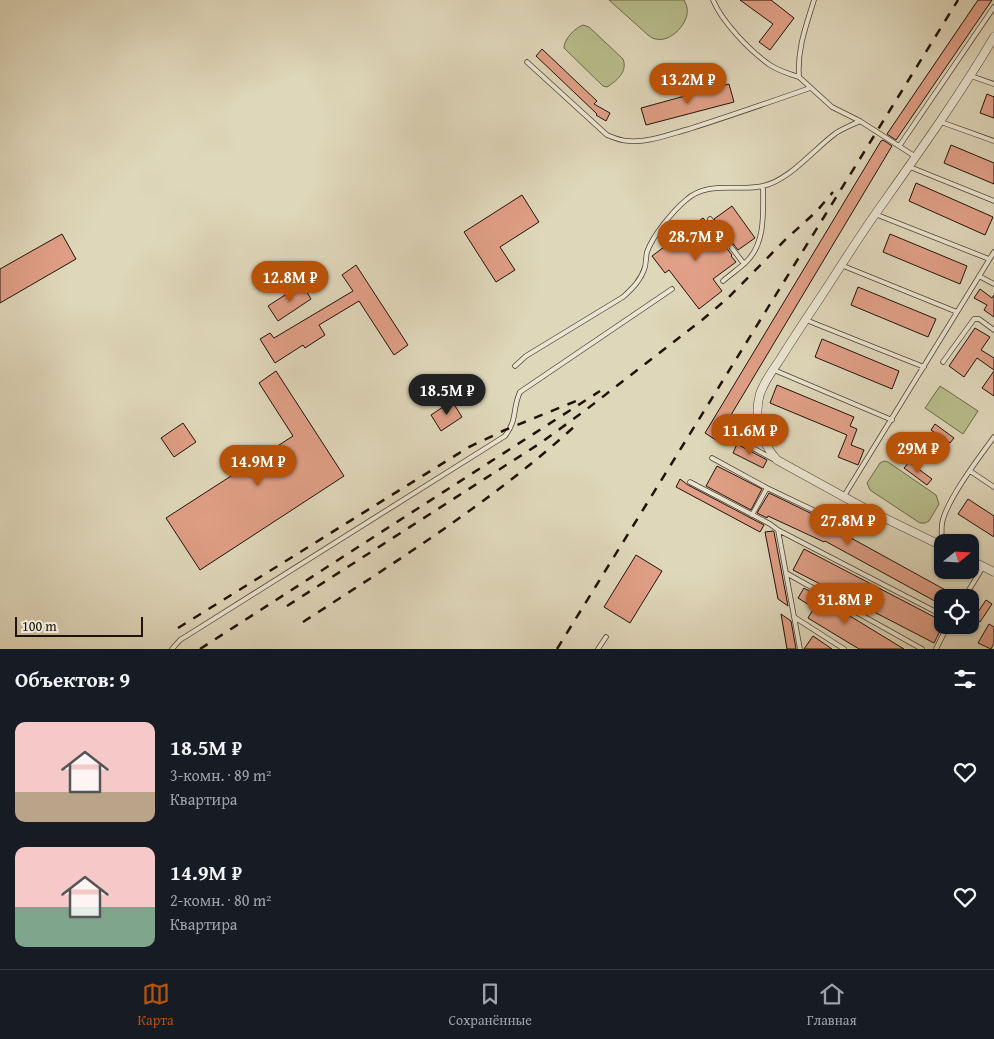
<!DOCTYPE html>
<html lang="ru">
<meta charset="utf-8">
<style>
body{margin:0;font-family:"Gentium Book Plus",serif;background:#20242c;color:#f1f3f6;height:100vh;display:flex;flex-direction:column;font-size:19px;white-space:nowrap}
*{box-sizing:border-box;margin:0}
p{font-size:16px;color:#9ea1a6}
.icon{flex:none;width:28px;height:28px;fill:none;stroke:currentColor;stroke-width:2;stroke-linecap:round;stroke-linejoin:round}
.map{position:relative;height:649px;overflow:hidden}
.drawer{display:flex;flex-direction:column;background:#171b24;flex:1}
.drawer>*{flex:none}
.needle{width:32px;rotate:72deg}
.buttons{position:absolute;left:934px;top:534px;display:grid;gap:10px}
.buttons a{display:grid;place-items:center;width:45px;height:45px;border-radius:10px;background:#171b24;box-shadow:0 1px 4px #0004;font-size:25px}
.scale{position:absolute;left:15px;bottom:12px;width:128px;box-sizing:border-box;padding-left:5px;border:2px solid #211208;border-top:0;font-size:14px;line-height:18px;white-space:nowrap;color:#211208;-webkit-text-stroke:4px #eae5d2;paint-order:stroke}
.price{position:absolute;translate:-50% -42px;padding:0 11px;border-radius:18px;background:#b45309;color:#fff;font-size:16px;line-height:32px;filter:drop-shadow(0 1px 2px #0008)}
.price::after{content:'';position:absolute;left:50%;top:30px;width:15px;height:11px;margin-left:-8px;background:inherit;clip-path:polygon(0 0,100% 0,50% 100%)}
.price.on{background:#222;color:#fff}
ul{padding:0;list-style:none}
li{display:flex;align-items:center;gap:15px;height:125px;padding:0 15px}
li span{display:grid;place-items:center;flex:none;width:140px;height:100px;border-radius:10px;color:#555}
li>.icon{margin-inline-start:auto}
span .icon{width:60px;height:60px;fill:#fffc;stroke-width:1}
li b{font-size:21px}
h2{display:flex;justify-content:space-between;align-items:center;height:60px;padding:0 15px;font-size:21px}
.menu{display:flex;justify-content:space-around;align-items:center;height:70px;border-top:1px solid #363941;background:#171b24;font-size:14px;color:#9ea1a6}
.menu a{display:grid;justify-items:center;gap:2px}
.menu .on{color:#b45309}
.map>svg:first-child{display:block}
.green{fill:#b8bd8b;stroke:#6c684a}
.building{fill:#e09f86;stroke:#211208}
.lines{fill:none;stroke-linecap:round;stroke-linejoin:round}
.service-casing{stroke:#504334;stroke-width:5.5}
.minor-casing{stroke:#504334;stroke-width:9}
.service{stroke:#eae5d2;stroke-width:4}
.minor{stroke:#eae5d2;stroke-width:8}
.rail{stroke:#211208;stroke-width:2.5;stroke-dasharray:9 9;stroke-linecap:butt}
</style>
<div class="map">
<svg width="994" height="649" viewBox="0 0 994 649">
<rect width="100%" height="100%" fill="#dfd7ba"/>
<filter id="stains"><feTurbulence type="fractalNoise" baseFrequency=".004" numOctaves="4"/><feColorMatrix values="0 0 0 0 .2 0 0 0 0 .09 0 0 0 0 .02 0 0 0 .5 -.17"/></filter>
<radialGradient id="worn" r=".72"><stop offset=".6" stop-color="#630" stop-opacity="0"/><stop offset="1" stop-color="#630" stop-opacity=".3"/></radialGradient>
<path class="green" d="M609 0H684C685 3 687 5 687 8 690 22 671 43 656 39 653 39 651 37 648 35Z
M583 25 589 27 623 59C628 71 617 81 607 87L603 86 564 48C564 39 575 28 583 25Z
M940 386 978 411 963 434 925 408Z
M884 461 888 462 936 495 939 504 929 521 925 523H920L870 490 867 483 880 463Z"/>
<path class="building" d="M740 0H771L794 18 770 50 759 42 773 24Z
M978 0H992L896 140 887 134Z
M542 49 597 101 594 104 610 113 606 121 596 115 597 114 536 56Z
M729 84 734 102 646 125 641 108Z
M987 94 994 97V118L980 113Z
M883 140 892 146 716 440 705 433 881 141Z
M951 145 994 163V184L944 163Z
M916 183 993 217 985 235 909 201Z
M522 195 539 222 500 247 515 270 496 282 464 232Z
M732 206 755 238 738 250 714 219Z
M703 218 732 255 731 256 736 262 713 279 722 291 699 309 669 270 665 273 652 256Z
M62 234 76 259 0 303V269Z
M890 234 967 266 960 284 883 252Z
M356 265 408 345 394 355 359 301 319 325 325 335 305 348 303 345 275 363 260 339 270 333 274 338 353 291 342 275Z
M302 284 311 299 278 321 268 306Z
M858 287 936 319 928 337 851 305Z
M980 289 992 298 994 295V317L984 310 987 305 974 298Z
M975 328 990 337 981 350 994 358V370L977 358 964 377 949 366Z
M822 339 899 371 892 389 815 357Z
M276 371 344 476 200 570 166 518 293 436 259 383Z
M994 371V396L982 388Z
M777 385 854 417 850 426 857 429 851 445 864 450 858 465 838 457 847 435 770 403Z
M452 401 462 417 441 431 431 415Z
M183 423 196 442 174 457 161 438Z
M935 424 954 438 950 443 931 430Z
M737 444 767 460 763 468 733 453Z
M909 462 932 479 927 485 904 468Z
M717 466 762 489 751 510 706 486Z
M680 479 688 485 764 525 760 532 676 487Z
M769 493 833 524 831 527 960 598H942V605L825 541 824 542 768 516 767 518 757 513Z
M968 499 994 516V537L958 514Z
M773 531 774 532 788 606 778 599 765 532Z
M804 549 942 621V627L934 643 793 570Z
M636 555 662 571 630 623 604 607Z
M804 588 904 649H859L808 618 814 608 798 598Z
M986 600 992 604 980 622 974 618Z
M781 614 791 621 796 649H787Z
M989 624 994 627V643L991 649 978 643Z
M813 636 832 649H804Z"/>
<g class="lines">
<defs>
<path id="service" d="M713 0C722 22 750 51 770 65 779 71 789 74 799 77
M814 0C806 26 797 49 799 77L832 107 860 121 916 157
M527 62 607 135C614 138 621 141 629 141 648 143 670 134 689 129 730 116 770 102 810 88
M971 76 994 84
M941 122 994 141
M900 145 994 7
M910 167 994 201
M875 214 989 259
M710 219 744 264
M841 265 957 312
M979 276 994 284
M723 281C731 274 740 268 747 261 766 242 763 211 763 186
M806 320 924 367
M943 362 974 319H979L994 330
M515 366 526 356 623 297C633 288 641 280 645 267 646 262 646 256 647 252 653 235 673 211 686 200 708 180 738 192 763 186 790 180 814 149 836 133 844 128 852 125 860 121
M774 370 892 420
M751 447 773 459
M712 458 767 488 832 519C844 522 855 514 865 509
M970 471 994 487
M690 482 770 524 778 530 800 649
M844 496 994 252
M752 515 767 488
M778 530 942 615
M942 544C942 537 941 531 942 524 945 502 980 456 994 437
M786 573 922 649
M964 598 983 567
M794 617 844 649
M172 649 180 640 505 436C518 419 512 409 520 392L672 289
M598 649 606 637
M936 649 948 625"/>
<path id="minor" d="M942 546 866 509 777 460C761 442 753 418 760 394 764 382 772 371 779 361 792 340 806 319 820 298 839 269 857 240 876 213 917 155 958 98 994 37
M970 560 994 572"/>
</defs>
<use href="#service" class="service-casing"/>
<use href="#minor" class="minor-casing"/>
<use href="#service" class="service"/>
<use href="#minor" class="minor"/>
<path class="rail" d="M287 606 542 442 587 409 702 320 728 298 787 238 816 212 833 192
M303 622C397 561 493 501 576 425
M178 628 469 447 505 430 576 401
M200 649 600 391
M557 649 958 0"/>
</g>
<rect width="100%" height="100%" filter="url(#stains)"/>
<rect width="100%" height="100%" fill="url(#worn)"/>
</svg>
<div class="buttons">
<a><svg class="needle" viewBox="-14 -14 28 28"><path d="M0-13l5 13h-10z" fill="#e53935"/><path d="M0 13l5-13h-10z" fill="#9ea1a6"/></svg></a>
<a><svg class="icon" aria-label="locate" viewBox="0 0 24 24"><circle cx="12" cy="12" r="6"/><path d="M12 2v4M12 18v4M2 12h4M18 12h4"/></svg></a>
</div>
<div class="scale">100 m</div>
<b class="price" style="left:688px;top:105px">13.2M ₽</b>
<b class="price" style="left:696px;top:262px">28.7M ₽</b>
<b class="price" style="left:290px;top:303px">12.8M ₽</b>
<b class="price on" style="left:447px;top:416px">18.5M ₽</b>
<b class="price" style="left:750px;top:456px">11.6M ₽</b>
<b class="price" style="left:918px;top:474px">29M ₽</b>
<b class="price" style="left:258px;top:487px">14.9M ₽</b>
<b class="price" style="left:848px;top:546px">27.8M ₽</b>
<b class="price" style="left:845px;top:625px">31.8M ₽</b>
</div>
<section class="drawer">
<h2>Объектов: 9<svg class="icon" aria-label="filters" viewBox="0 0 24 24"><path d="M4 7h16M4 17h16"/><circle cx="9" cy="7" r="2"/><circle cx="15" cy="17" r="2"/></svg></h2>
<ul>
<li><span style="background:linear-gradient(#f6c9c9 70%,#b9a48a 0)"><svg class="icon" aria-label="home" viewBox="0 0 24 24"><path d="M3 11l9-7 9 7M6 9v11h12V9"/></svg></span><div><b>18.5M ₽</b><p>3-комн. · 89 m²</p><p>Квартира</p></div><svg class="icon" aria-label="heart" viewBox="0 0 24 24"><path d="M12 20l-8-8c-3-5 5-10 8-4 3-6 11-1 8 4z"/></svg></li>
<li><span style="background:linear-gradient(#f6c9c9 60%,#7fa58c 0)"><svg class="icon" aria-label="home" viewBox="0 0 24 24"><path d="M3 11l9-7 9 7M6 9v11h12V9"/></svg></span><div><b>14.9M ₽</b><p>2-комн. · 80 m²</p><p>Квартира</p></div><svg class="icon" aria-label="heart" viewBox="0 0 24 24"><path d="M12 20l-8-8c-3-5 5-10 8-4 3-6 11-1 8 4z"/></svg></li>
</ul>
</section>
<nav class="menu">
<a class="on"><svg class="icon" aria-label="map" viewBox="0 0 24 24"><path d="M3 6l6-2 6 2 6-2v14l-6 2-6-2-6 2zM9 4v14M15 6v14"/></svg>Карта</a>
<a><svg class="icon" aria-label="saved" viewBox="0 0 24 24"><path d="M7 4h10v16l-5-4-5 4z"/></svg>Сохранённые</a>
<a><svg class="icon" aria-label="home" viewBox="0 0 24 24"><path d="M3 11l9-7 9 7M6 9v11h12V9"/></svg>Главная</a>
</nav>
